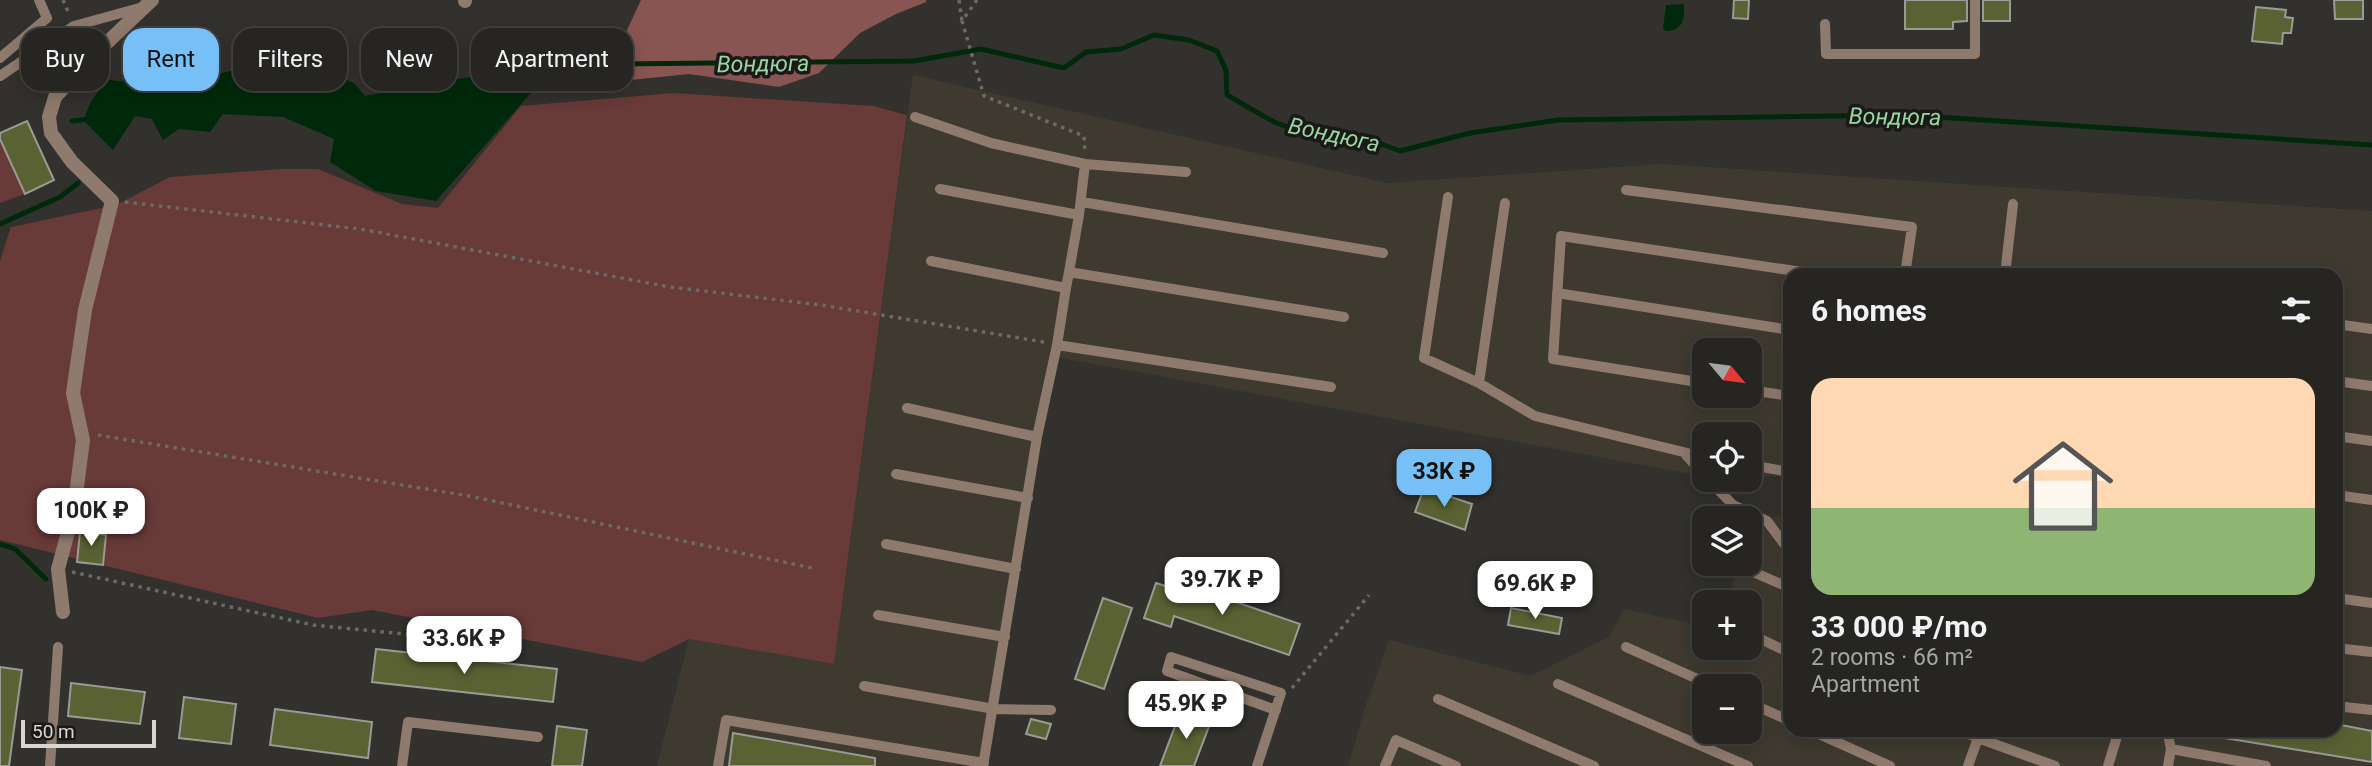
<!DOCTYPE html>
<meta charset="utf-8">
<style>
body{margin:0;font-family:Roboto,sans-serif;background:#2e2d2a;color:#f1f3f6;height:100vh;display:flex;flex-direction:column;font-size:26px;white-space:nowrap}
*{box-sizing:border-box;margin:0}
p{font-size:23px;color:#a4a5a5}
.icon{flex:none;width:38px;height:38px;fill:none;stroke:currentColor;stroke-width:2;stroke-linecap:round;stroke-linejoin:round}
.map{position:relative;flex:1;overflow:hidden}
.panel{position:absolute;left:1783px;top:268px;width:560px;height:469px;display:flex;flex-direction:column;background:#262522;border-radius:21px;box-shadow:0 4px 18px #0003,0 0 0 2px #424240}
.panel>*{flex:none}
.banner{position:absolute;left:21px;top:28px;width:665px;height:63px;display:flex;gap:14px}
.needle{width:46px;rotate:119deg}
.controls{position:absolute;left:1692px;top:338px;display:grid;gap:14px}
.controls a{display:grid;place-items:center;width:70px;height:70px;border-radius:14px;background:#262522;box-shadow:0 4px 18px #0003,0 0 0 2px #424240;font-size:35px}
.scale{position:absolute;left:21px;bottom:18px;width:135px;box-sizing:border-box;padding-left:7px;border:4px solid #d8d7d4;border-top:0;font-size:19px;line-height:24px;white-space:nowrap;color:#d8d7d4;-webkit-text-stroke:5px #1a1918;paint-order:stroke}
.price{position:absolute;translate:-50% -60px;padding:0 16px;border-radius:14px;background:#fff;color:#222;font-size:23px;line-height:46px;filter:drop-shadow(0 2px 4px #0008)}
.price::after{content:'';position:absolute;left:50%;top:42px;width:21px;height:16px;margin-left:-10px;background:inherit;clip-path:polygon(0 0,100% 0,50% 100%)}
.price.on{background:#76c0f7;color:#111}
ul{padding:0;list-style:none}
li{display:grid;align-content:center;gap:14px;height:371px;padding:0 28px}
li+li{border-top:2px solid #424240}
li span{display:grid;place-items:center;height:217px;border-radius:21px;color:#555}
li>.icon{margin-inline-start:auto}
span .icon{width:126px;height:126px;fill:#fffc;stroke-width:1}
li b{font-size:30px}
h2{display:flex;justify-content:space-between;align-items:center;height:84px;padding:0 28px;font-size:30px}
.chip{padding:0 24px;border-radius:21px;background:#262522;box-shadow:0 4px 18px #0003,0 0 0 2px #424240;font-size:24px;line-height:63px}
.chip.on{background:#76c0f7;color:#111}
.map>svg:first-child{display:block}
.built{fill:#3e3a30;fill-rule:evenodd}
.green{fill:#683a38}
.forest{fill:#895552}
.water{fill:#00290b}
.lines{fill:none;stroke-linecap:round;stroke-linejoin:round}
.stream{stroke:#00290b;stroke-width:5}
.building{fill:#5a6233;stroke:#9a9b96;stroke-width:2}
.path{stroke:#6b6a66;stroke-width:3.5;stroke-dasharray:3.5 5;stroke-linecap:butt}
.service{stroke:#8f7b6e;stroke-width:10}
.minor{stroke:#8f7b6e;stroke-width:14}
.labels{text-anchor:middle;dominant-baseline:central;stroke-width:7;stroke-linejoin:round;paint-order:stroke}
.water-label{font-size:23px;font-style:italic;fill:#96d69f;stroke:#1a1918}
</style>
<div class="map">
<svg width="2372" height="766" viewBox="0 0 2372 766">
<rect width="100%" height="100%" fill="#33312d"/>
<path class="built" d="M913 75 1387 183 1661 164 2372 211V766H1348L1364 711 1389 640 1531 676 1610 636 1624 609 1704 626V648H1750V602H1725L1741 564H1750V541L1756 526 1790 510V730H2336V275H1790V477L1750 476V434H1704V474H1691L1056 357 1036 459 987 766H657L689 639 834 664ZM1704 350H1750V396H1704ZM1704 686H1750V732H1704Z"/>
<path class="green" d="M674 93 873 106 907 115 834 664 689 639 642 662 372 610 318 618 0 540V261L11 227 116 205 170 177 280 169H318L402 204 438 208 521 106Z
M0 139 25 194 0 203Z"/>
<path class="forest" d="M641 0H926V2L896 14 860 33 819 73 779 87 689 74 631 80 627 30Z"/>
<path class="water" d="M1684 4C1685 19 1683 31 1665 31L1663 28 1666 5Z
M559 61 436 201 376 191 330 162 334 139 283 117 223 114 210 132 179 129 163 140 152 119 135 116 113 150 84 121C88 103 96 93 109 80L134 83 176 82 246 68 283 71 318 69 354 83 365 96Z"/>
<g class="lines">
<path class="stream" d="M555 62 559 61 587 67 617 64 914 61 981 49 1064 68 1086 52 1121 49 1154 35 1189 40 1217 51 1226 70 1227 95 1274 122 1316 137 1368 139 1400 151 1470 133 1558 120 1906 115 2372 145
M72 121 89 119
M0 224 60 197 78 183
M0 544 15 549 46 579"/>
</g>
<path class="building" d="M1734 0H1749L1748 19 1733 18Z
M1905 0H1967V21L1953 22V29H1905Z
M1983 0H2010V21H1983Z
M2334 0H2363V19H2335Z
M2256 7 2286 10 2285 17 2293 18 2291 33H2283L2282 44 2252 41Z
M27 121 54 180 25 194 0 139V133Z
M1424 488 1472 504 1465 530 1415 512Z
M80 532 106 535 103 565 77 562Z
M1156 583 1181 591 1183 584 1300 624 1289 655 1174 616 1171 627 1144 618Z
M1103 598 1132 608 1104 689 1075 679Z
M1511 608 1562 618 1559 634 1508 625Z
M376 649 557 669 553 702 372 682Z
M0 667 22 670 9 766H0Z
M71 683 145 692 140 724 68 716Z
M184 697 236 704 231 744 179 738Z
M275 709 372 722 368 758 270 745Z
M1181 710 1211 721 1194 766H1160Z
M1031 719 1051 724 1046 739 1026 734Z
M2336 724 2372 731V762L2224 738 2225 730H2336Z
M557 726 587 730 582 766H552Z
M733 733 875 758V766H729Z"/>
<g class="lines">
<path class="path" d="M63 0 69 14
M959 0 962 21
M977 0 962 21 984 96 1084 136 1085 152
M125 202 360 229 670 287 821 305 1044 342
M98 435 469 496 812 568
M72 572 313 625 505 644
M1292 688 1369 595"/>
<path class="service" d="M1825 24 1826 54H1975V0
M0 58 47 18 39 0
M0 76 74 26 143 7
M915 117 991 143 1085 164 1079 215 940 189
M1085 164 1186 172
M1626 190 1912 227 1905 275
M1448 197 1424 358 1479 383 1535 416 1704 457
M1082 202 1383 253
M931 261 1066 288 1069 272 1344 317
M1069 272 1079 215
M2005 275 2013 204
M1066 288 1057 345 1331 387
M1557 293 1790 330
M2336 324 2372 329
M2336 381 2372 386
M1479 383 1505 203
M1704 383 1553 359 1561 236 1822 275
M1750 390 1790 396
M907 408 1037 437
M2336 436 2372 441
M1685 454 1704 475
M1750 465 1790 472
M896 474 1028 498
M1709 480 1733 505 1767 521 1785 545 1790 547
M2336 495 2372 500
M886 544 1016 569
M1753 572 1790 588
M2336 598 2372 603
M878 615 1005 637
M1750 634 1790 653
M1626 647 1713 686
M2336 648 2372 652
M1558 684 1748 766
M864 686 994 709 1051 710
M1438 699 1594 766
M1750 703 1790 721
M2336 706 2372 710
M1810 730 1890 766
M1959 730 1978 738 1968 766
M2167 730 2171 749 2168 766
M1978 738 2055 766
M2171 749 2266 766
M50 766 58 647
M402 766 408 722 538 737
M718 766 726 720 984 763
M983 766 1037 437 1057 345
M1257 766 1281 693 1171 657 1167 671 1276 710
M1385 766 1396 740 1456 766
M2108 766 2119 730"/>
<path class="minor" d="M465 1V0
M63 612 58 569 74 510 83 440 73 393 85 310 112 201 72 162 51 133 49 117 55 97 94 55 152 0"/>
</g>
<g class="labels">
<g class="water-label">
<text transform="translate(763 64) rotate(-1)">Вондюга</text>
<text transform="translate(1895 117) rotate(1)">Вондюга</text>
<text transform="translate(1334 135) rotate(12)">Вондюга</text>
</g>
</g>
</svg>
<div class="controls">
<a><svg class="needle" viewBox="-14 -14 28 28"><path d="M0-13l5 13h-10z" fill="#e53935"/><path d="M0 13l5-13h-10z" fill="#a4a5a5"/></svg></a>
<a><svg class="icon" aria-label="locate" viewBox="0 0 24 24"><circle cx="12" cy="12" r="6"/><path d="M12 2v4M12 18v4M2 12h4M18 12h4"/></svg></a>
<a><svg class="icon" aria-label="layers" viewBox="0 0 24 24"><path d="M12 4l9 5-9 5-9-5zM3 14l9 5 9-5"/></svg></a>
<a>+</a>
<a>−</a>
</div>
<div class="scale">50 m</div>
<b class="price on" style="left:1444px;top:509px">33K ₽</b>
<b class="price" style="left:91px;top:548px">100K ₽</b>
<b class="price" style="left:1222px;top:617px">39.7K ₽</b>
<b class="price" style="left:1535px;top:621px">69.6K ₽</b>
<b class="price" style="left:464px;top:676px">33.6K ₽</b>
<b class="price" style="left:1186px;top:741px">45.9K ₽</b>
<div class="banner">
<a class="chip">Buy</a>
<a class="chip on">Rent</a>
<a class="chip">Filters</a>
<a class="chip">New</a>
<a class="chip">Apartment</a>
</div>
<section class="panel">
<h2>6 homes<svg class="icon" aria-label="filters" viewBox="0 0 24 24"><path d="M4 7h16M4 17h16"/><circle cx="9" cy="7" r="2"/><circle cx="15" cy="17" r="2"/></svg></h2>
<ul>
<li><span style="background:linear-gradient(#ffd9b3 60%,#8fb573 0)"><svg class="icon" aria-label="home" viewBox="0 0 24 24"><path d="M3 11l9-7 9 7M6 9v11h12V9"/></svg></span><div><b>33 000 ₽/mo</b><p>2 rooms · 66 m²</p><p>Apartment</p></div></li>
</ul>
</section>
</div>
